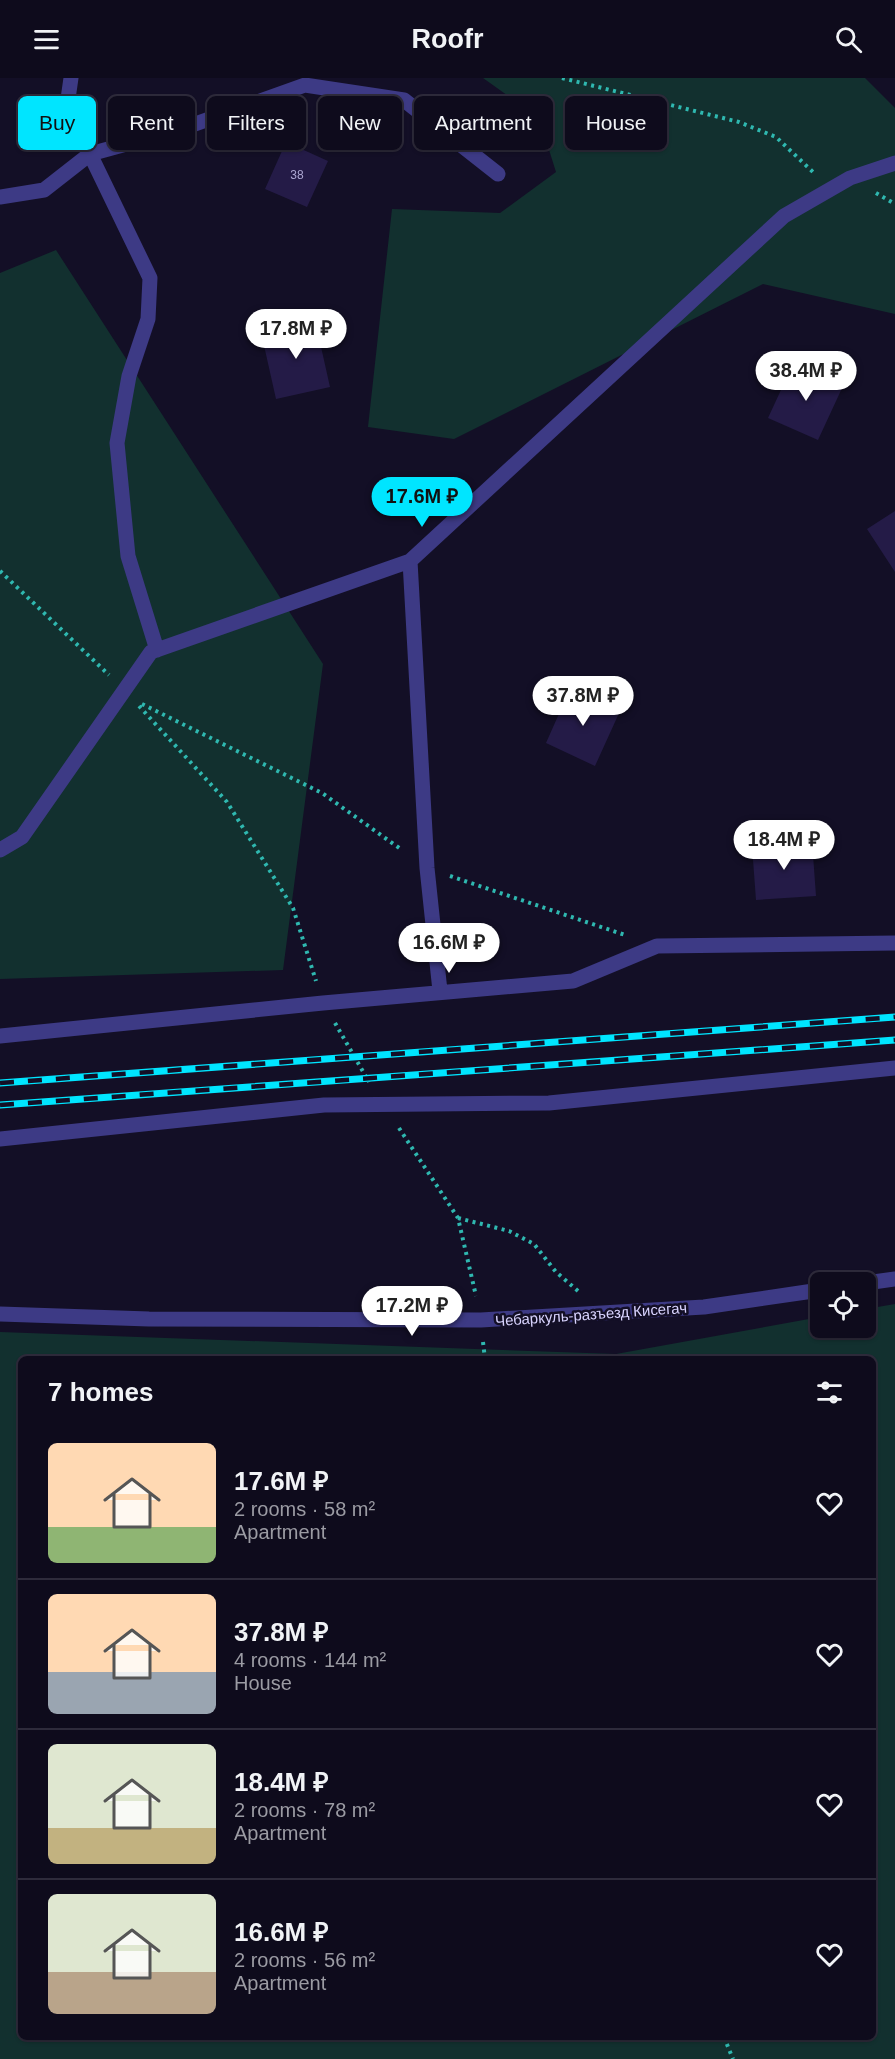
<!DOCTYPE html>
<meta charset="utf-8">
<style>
body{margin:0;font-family:Helvetica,sans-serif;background:#1c1929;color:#f1f3f6;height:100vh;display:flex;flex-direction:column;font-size:22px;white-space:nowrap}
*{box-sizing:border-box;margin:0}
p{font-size:20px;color:#9b9ba3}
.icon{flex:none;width:33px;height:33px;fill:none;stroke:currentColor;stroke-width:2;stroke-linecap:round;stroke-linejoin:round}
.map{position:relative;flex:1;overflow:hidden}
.drawer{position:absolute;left:18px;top:1278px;width:858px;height:684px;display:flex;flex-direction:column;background:#0e0b1c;border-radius:9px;box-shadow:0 2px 4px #0004,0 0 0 2px #2e2b3b}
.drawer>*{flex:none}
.top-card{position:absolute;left:18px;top:18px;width:860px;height:54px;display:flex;gap:12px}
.fabs{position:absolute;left:810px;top:1194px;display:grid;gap:12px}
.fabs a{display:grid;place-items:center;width:66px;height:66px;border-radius:9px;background:#0e0b1c;box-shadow:0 2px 4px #0004,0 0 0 2px #2e2b3b;font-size:30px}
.price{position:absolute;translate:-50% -51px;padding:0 14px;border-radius:21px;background:#fff;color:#222;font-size:20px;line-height:39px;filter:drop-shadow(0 2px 3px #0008)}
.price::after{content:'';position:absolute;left:50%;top:36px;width:18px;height:14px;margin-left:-9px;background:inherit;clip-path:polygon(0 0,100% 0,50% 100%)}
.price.on{background:#00e5ff;color:#111}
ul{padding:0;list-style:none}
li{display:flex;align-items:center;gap:18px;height:150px;padding:0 30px}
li+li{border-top:2px solid #2e2b3b}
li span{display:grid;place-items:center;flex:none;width:168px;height:120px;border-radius:9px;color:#555}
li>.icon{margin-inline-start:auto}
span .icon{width:72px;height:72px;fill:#fffc;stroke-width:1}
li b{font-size:26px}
h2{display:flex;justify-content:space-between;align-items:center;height:72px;padding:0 30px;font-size:26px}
.tag{padding:0 21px;border-radius:9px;background:#0e0b1c;box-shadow:0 2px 4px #0004,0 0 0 2px #2e2b3b;font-size:21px;line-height:54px}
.tag.on{background:#00e5ff;color:#111}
header{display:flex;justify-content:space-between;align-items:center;height:78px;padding:0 30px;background:#0e0b1c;font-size:27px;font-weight:800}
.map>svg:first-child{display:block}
.green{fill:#12302f;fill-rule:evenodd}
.building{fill:#241b47}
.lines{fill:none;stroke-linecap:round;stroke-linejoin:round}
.path{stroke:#2fb8b0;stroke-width:4;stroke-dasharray:3 4.5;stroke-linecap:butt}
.minor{stroke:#3d3a85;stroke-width:15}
.rail-casing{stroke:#00e5ff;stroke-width:7}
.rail{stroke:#130f26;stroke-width:4.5;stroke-dasharray:14;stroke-linecap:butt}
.labels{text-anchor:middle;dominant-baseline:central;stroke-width:5;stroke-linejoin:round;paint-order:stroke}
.number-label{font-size:12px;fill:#aca6d1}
.street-label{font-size:15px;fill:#d9d4ff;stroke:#130f26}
</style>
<header><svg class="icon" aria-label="menu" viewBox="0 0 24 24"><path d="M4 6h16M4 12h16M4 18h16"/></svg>Roofr<svg class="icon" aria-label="search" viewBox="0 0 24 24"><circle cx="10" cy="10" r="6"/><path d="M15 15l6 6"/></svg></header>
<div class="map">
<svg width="895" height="1981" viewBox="0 0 895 1981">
<rect width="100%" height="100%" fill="#130f26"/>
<path class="green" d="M483 0H865L895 30V236L763 206 454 361 368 349 392 131 500 135 556 94 539 40Z
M56 172 323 586 283 892 0 901V195Z
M895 1226V1981H0V1254L616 1276 820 1239V1250H866V1231ZM21 1281H873V1959H21Z"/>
<path class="building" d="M286 64 328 83 307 129 265 111Z
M315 242 330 309 276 321 261 254Z
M793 286 843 308 818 362 768 340Z
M895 433V494L867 451Z
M570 611 620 633 595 688 546 665Z
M812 763 816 818 756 822 752 768Z"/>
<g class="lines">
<path class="path" d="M562 0 739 44 776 59 814 95
M876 115 895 126
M0 493 109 597
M142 626 322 715 402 772
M139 628 227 724 293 830 316 903
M450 798 625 857
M335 945 369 1004
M399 1050 458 1140 476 1218
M458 1140 509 1153 534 1166 556 1194 578 1213
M483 1264 485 1281
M724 1959 733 1981"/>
<path class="minor" d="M71 0 68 21 90 76 150 200 148 241 129 298 117 365 128 478 157 572
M0 119 44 112 90 76 181 51 305 7 404 22 498 96
M0 772 22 759 151 574 410 483
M440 913 427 790 410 483 784 138 850 100 895 85
M0 958 323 925 573 903 657 868 895 865
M0 1061 324 1027 549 1025 895 990
M866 1205 895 1201
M0 1236 149 1241 481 1242 704 1229 820 1212"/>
<defs>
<path id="rail" d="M0 1005 895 939
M0 1027 895 962"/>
</defs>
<use href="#rail" class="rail-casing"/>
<use href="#rail" class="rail"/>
</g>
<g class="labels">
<g class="number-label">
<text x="297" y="97">38</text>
</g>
<g class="street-label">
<text transform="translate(591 1236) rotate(-4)">Чебаркуль-разъезд Кисегач</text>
</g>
</g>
</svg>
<div class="fabs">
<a><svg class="icon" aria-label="locate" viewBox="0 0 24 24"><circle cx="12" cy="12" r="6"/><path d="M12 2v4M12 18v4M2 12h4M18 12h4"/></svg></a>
</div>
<b class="price" style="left:296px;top:282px">17.8M ₽</b>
<b class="price" style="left:806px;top:324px">38.4M ₽</b>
<b class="price on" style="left:422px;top:450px">17.6M ₽</b>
<b class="price" style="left:583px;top:649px">37.8M ₽</b>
<b class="price" style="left:784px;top:793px">18.4M ₽</b>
<b class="price" style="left:449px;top:896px">16.6M ₽</b>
<b class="price" style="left:412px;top:1259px">17.2M ₽</b>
<div class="top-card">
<a class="tag on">Buy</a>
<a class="tag">Rent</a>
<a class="tag">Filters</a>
<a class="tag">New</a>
<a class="tag">Apartment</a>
<a class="tag">House</a>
</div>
<section class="drawer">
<h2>7 homes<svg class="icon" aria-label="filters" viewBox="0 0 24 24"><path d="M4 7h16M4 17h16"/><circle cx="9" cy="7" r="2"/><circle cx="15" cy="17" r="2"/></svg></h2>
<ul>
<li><span style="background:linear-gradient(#ffd9b3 70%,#8fb573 0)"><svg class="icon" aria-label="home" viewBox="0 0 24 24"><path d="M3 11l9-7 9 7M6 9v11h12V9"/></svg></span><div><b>17.6M ₽</b><p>2 rooms · 58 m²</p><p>Apartment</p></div><svg class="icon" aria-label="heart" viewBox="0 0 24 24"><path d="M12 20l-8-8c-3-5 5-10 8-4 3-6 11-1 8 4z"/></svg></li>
<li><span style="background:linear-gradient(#ffd9b3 65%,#9aa5b1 0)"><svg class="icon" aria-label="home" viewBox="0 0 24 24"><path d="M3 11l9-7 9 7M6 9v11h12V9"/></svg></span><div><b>37.8M ₽</b><p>4 rooms · 144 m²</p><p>House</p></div><svg class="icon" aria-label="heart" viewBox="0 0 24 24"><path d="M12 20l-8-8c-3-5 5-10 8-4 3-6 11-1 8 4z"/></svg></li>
<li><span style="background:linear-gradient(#dfe7d0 70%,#c2b280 0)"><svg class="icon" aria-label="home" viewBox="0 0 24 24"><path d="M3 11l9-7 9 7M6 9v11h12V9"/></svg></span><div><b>18.4M ₽</b><p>2 rooms · 78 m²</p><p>Apartment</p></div><svg class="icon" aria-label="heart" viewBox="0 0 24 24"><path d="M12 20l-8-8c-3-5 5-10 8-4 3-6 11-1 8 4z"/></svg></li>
<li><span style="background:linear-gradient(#dfe7d0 65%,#b9a48a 0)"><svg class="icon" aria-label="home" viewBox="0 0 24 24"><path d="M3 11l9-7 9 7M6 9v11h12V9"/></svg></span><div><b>16.6M ₽</b><p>2 rooms · 56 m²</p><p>Apartment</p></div><svg class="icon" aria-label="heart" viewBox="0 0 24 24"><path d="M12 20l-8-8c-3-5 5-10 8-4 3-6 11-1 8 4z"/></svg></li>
</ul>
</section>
</div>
